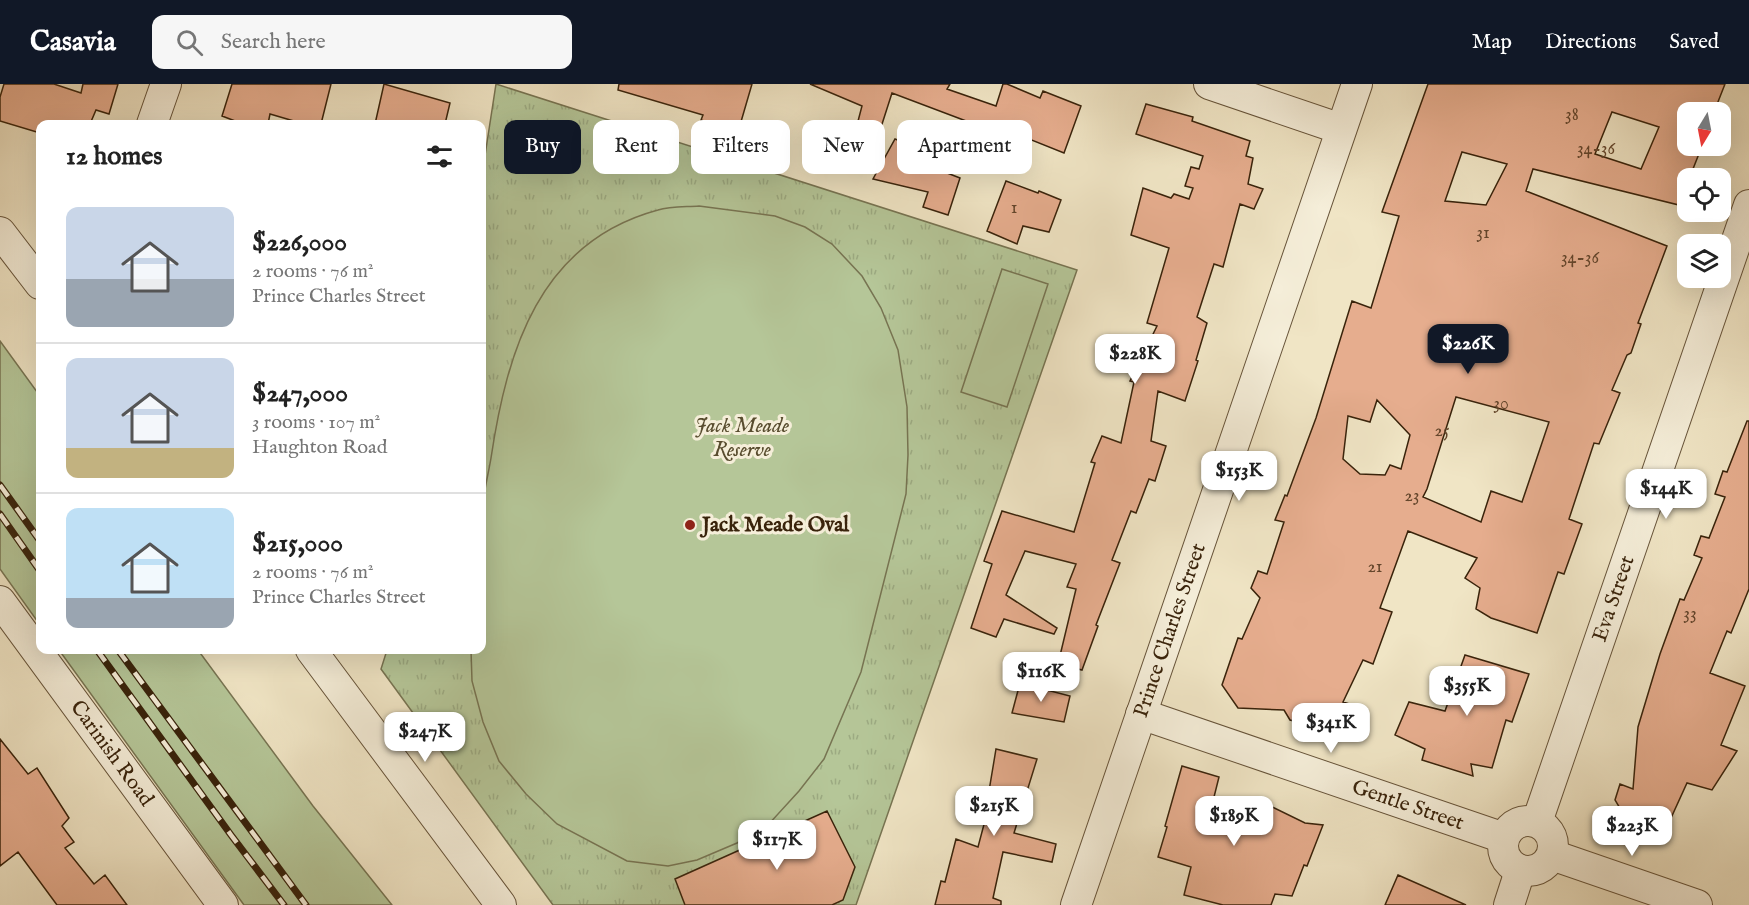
<!DOCTYPE html>
<meta charset="utf-8">
<style>
body{margin:0;font-family:"IM FELL English",serif;background:#f6f6f6;color:#222;height:100vh;display:flex;flex-direction:column;font-size:22px;white-space:nowrap}
*{box-sizing:border-box;margin:0}
p{font-size:20px;color:#767676}
.icon{flex:none;width:33px;height:33px;fill:none;stroke:currentColor;stroke-width:2;stroke-linecap:round;stroke-linejoin:round}
.map{position:relative;flex:1;overflow:hidden}
.details{position:absolute;left:36px;top:36px;width:450px;height:534px;display:flex;flex-direction:column;background:#fff;border-radius:12px;box-shadow:0 6px 24px #0002}
.details>*{flex:none}
.banner{position:absolute;left:504px;top:36px;width:570px;height:54px;display:flex;gap:12px}
.needle{width:39px;rotate:190deg}
.fabs{position:absolute;left:1677px;top:18px;display:grid;gap:12px}
.fabs a{display:grid;place-items:center;width:54px;height:54px;border-radius:12px;background:#fff;box-shadow:0 6px 24px #0002;font-size:30px}
.price{position:absolute;translate:-50% -51px;padding:0 14px;border-radius:12px;background:#fff;color:#222;font-size:20px;line-height:39px;filter:drop-shadow(0 2px 3px #0008)}
.price::after{content:'';position:absolute;left:50%;top:36px;width:18px;height:14px;margin-left:-9px;background:inherit;clip-path:polygon(0 0,100% 0,50% 100%)}
.price.active{background:#111827;color:#fff}
ul{padding:0;list-style:none}
li{display:flex;align-items:center;gap:18px;height:150px;padding:0 30px}
li+li{border-top:2px solid #e0e0e0}
li span{display:grid;place-items:center;flex:none;width:168px;height:120px;border-radius:12px;color:#555}
li>.icon{margin-inline-start:auto}
span .icon{width:72px;height:72px;fill:#fffc;stroke-width:1}
li b{font-size:26px}
h2{display:flex;justify-content:space-between;align-items:center;height:72px;padding:0 30px;font-size:26px}
.tag{padding:0 21px;border-radius:12px;background:#fff;box-shadow:0 6px 24px #0002;font-size:21px;line-height:54px}
.tag.active{background:#111827;color:#fff}
header{display:flex;align-items:center;gap:36px;box-sizing:border-box;height:84px;padding:0 30px;background:#111827;color:#fff}
header strong{font-size:28px}
nav{display:flex;gap:33px;margin-inline-start:auto;font-size:21px}
.search{width:420px;height:54px;background:#f6f6f6;display:flex;align-items:center;gap:15px;box-sizing:border-box;padding:0 21px;border-radius:12px;color:#767676;font-size:22px}
.map>svg:first-child{display:block}
.grass{fill:url(#grass-tufts);stroke:#777452;stroke-width:1.5}
.garden{fill:#b5c698;stroke:#777452;stroke-width:1.5}
.building{fill:#e6ad8e;stroke:#39230b;stroke-width:1.5;fill-rule:evenodd}
.lines{fill:none;stroke-linecap:round;stroke-linejoin:round}
.minor-casing{stroke:#67543a;stroke-width:32}
.minor{stroke:#f5eed9;stroke-width:30}
.rail-casing{stroke:#39230b;stroke-width:7}
.rail{stroke:#f5eed9;stroke-width:4.5;stroke-dasharray:14;stroke-linecap:butt}
.poi-dot{fill:#8f2418;stroke:#f5eed9;stroke-width:2}
.labels{text-anchor:middle;dominant-baseline:central;stroke-width:6;stroke-linejoin:round;paint-order:stroke}
.number-label{font-size:18px;fill:#64462c}
.park-label{font-size:21px;font-style:italic;fill:#584c2e;stroke:#f5eed9}
.poi-label{font-size:21px;font-weight:bold;fill:#39230b;stroke:#f5eed9;text-anchor:start}
.street-label{font-size:21px;fill:#39230b;stroke:#f5eed9}
</style>
<header>
<strong>Casavia</strong>
<div class="search"><svg class="icon" aria-label="search" viewBox="0 0 24 24"><circle cx="10" cy="10" r="6"/><path d="M15 15l6 6"/></svg>Search here</div>
<nav><a>Map</a><a>Directions</a><a>Saved</a></nav>
</header>
<div class="map">
<svg width="1749" height="821" viewBox="0 0 1749 821">
<defs>
<pattern id="grass-tufts" width="24" height="20" patternUnits="userSpaceOnUse" patternTransform="scale(1.5)"><rect width="24" height="20" fill="#b5c698"/><path d="M3 7l-1-3M5 7V3M7 7l1-3M15 17l-1-3M17 17v-4M19 17l1-3" fill="none" stroke="#9caa82"/></pattern>
</defs>
<rect width="100%" height="100%" fill="#f0e5c5"/>
<filter id="stains"><feTurbulence type="fractalNoise" baseFrequency=".00333" numOctaves="4"/><feColorMatrix values="0 0 0 0 .2 0 0 0 0 .09 0 0 0 0 .02 0 0 0 .5 -.17"/></filter>
<radialGradient id="worn" r=".72"><stop offset=".6" stop-color="#630" stop-opacity="0"/><stop offset="1" stop-color="#630" stop-opacity=".3"/></radialGradient>
<path class="grass" d="M496 0 1077 186 856 821H553L381 585 387 566H482V91Z"/>
<path class="garden" d="M699 122 775 132 805 143 832 160 862 192 881 224 898 266 907 323 908 371 906 410 861 588 824 675 799 707 768 741 737 759 697 776 668 782 627 777 557 740 526 710 499 677 483 638 472 597 471 566H482C482 521 478 472 482 428 483 410 488 392 491 374 507 267 539 158 658 126 670 122 685 123 699 122Z
M1002 185 1048 200 1007 323 961 308Z
M0 257 40 312V541L0 485Z
M59 566H198L313 722 392 821H244Z"/>
<path class="building" d="M4 0H54L81 9 83 0H118L109 30 96 26 90 40H40V49L0 37V13Z
M232 0H331L321 40H304L270 30 268 40H243L222 32Z
M384 0 450 19 445 40H375Z
M619 0H752L738 48 701 36 703 31 618 6Z
M810 0H950L947 5 996 22 1003 0H1007L1040 14 1043 7 1081 22 1064 69 1009 47 1007 52 990 46 892 9 874 65 852 60 862 22Z
M1428 0H1725L1714 28H1688V62H1702L1693 85 1695 86 1692 94H1688V109L1683 122 1533 85 1526 107 1667 162 1638 239 1641 240 1631 269 1627 271 1612 306 1620 309 1599 360 1594 359 1569 435 1582 440 1564 490 1558 488 1537 549 1491 534 1476 525 1480 504 1465 494 1477 474 1408 447 1380 524 1392 528 1373 580 1363 576 1343 618 1356 622 1351 647 1333 642 1334 647 1290 636 1284 626 1238 624 1222 601 1238 554 1242 555 1260 514 1251 504 1258 487 1267 490 1284 438 1275 436 1285 411 1287 412 1316 334 1352 217 1371 224 1399 132 1382 128ZM1612 28 1659 43 1641 85 1595 70ZM1462 68 1507 80 1486 121 1445 117ZM1456 313 1549 338 1522 418 1491 407 1481 438 1423 413 1427 405ZM1377 316 1410 351 1401 385 1390 381 1385 391 1360 390 1343 375 1348 332 1370 338Z
M1146 20 1193 33 1192 37 1250 57 1246 72 1253 74 1248 100 1263 105 1254 125 1240 120 1223 183 1214 180 1197 233 1207 239 1196 276 1198 277 1185 317 1158 307 1151 357 1166 362 1155 397 1149 395 1136 429 1131 427 1112 476 1120 479 1096 541 1098 542 1082 586 1058 580 1076 505 1067 503 1076 480 1025 467 1006 511 1057 544 1054 550 1004 535 996 553 971 544 992 480 984 477 1002 427 1074 448 1095 379 1091 378 1102 352 1121 359 1134 298 1130 297 1157 242 1147 239 1169 164 1131 151 1143 104 1171 114 1174 110 1189 115 1193 104 1185 102 1191 83 1199 85 1203 72 1136 50Z
M895 55 928 68 924 80 960 94 948 131 923 123 928 108 873 95Z
M1006 97 1038 109 1039 107 1061 116 1049 148 1023 142 1017 160 987 147Z
M1747 337H1749V505L1731 549 1727 547 1710 589 1745 602 1721 661 1737 667 1712 706 1687 699 1660 758 1634 748 1615 716 1620 700 1633 705 1638 643 1660 570 1680 515 1684 516 1702 474 1694 471 1701 452 1709 454 1725 413 1715 410 1723 387 1727 388Z
M1465 571 1529 590 1512 638 1506 636 1492 684 1471 680 1473 692 1422 676 1425 665 1395 651 1409 618 1445 627Z
M1020 599 1070 612 1064 638 1012 629Z
M0 655 28 690 37 684 69 734 62 742 74 758 65 764 94 800 105 791 127 821H57L18 768 0 782Z
M996 665 1037 675 1014 749 1056 760 1052 778 1003 768 993 814 1001 817V821H935L941 797 945 798 956 755 978 763 991 714 988 713Z
M1182 682 1219 693 1210 729 1258 745 1266 720 1305 739 1323 741 1307 782 1304 781 1292 812 1275 810 1271 821H1223L1184 811 1191 783 1158 773 1167 743 1165 742Z
M827 727 855 783 843 816 832 821H685L675 795Z
M1398 791 1466 821H1385Z"/>
<g class="lines">
<defs>
<g id="minor">
<path d="M1209 0 1341 45"/>
<path d="M152 40 166 0"/>
<path d="M0 148 40 200"/>
<path id="s1" d="M0 517 223 821"/>
<path d="M311 566 501 821"/>
<path id="s2" d="M1141 630 1504 754"/>
<circle cx="1528" cy="762" r="25"/>
<path id="s3" d="M1537 738 1749 121"/>
<path d="M1552 771 1697 821"/>
<path id="s4" d="M1076 821 1357 0"/>
<path d="M1509 821 1520 787"/>
</g>
</defs>
<use href="#minor" class="minor-casing"/>
<use href="#minor" class="minor"/>
<defs>
<path id="rail" d="M0 401 40 457
M0 430 40 487
M97 566 231 751 284 821
M118 566 306 821"/>
</defs>
<use href="#rail" class="rail-casing"/>
<use href="#rail" class="rail"/>
</g>
<circle class="poi-dot" cx="690" cy="441" r="6"/>
<g class="labels">
<g class="number-label">
<text x="1572" y="31">38</text>
<text x="1596" y="65">34-36</text>
<text x="1014" y="124">1</text>
<text x="1483" y="149">31</text>
<text x="1580" y="174">34-36</text>
<text x="1501" y="320">30</text>
<text x="1442" y="347">25</text>
<text x="1412" y="412">23</text>
<text x="1375" y="483">21</text>
<text x="1690" y="530">33</text>
</g>
<g class="park-label">
<text x="742" y="342">Jack Meade<tspan x="742" dy="24">Reserve</tspan></text>
</g>
<g class="poi-label">
<text x="702" y="441">Jack Meade Oval</text>
</g>
<g class="street-label">
<text stroke="none"><textPath href="#s3" startOffset="236">Eva Street</textPath></text>
<text stroke="none"><textPath href="#s4" startOffset="290">Prince Charles Street</textPath></text>
<text stroke="none"><textPath href="#s1" startOffset="189">Carinish Road</textPath></text>
<text stroke="none"><textPath href="#s2" startOffset="282">Gentle Street</textPath></text>
</g>
</g>
<rect width="100%" height="100%" filter="url(#stains)"/>
<rect width="100%" height="100%" fill="url(#worn)"/>
</svg>
<div class="fabs">
<a><svg class="needle" viewBox="-14 -14 28 28"><path d="M0-13l5 13h-10z" fill="#e53935"/><path d="M0 13l5-13h-10z" fill="#767676"/></svg></a>
<a><svg class="icon" aria-label="locate" viewBox="0 0 24 24"><circle cx="12" cy="12" r="6"/><path d="M12 2v4M12 18v4M2 12h4M18 12h4"/></svg></a>
<a><svg class="icon" aria-label="layers" viewBox="0 0 24 24"><path d="M12 4l9 5-9 5-9-5zM3 14l9 5 9-5"/></svg></a>
</div>
<b class="price active" style="left:1468px;top:291px">$226K</b>
<b class="price" style="left:1135px;top:301px">$228K</b>
<b class="price" style="left:1239px;top:418px">$153K</b>
<b class="price" style="left:1666px;top:436px">$144K</b>
<b class="price" style="left:1041px;top:619px">$116K</b>
<b class="price" style="left:1467px;top:633px">$355K</b>
<b class="price" style="left:1331px;top:670px">$341K</b>
<b class="price" style="left:425px;top:679px">$247K</b>
<b class="price" style="left:994px;top:753px">$215K</b>
<b class="price" style="left:1234px;top:763px">$189K</b>
<b class="price" style="left:1632px;top:773px">$223K</b>
<b class="price" style="left:777px;top:787px">$117K</b>
<div class="banner">
<a class="tag active">Buy</a>
<a class="tag">Rent</a>
<a class="tag">Filters</a>
<a class="tag">New</a>
<a class="tag">Apartment</a>
</div>
<section class="details">
<h2>12 homes<svg class="icon" aria-label="filters" viewBox="0 0 24 24"><path d="M4 7h16M4 17h16"/><circle cx="9" cy="7" r="2"/><circle cx="15" cy="17" r="2"/></svg></h2>
<ul>
<li><span style="background:linear-gradient(#c9d6e8 60%,#9aa5b1 0)"><svg class="icon" aria-label="home" viewBox="0 0 24 24"><path d="M3 11l9-7 9 7M6 9v11h12V9"/></svg></span><div><b>$226,000</b><p>2 rooms · 76 m²</p><p>Prince Charles Street</p></div></li>
<li><span style="background:linear-gradient(#c9d6e8 75%,#c2b280 0)"><svg class="icon" aria-label="home" viewBox="0 0 24 24"><path d="M3 11l9-7 9 7M6 9v11h12V9"/></svg></span><div><b>$247,000</b><p>3 rooms · 107 m²</p><p>Haughton Road</p></div></li>
<li><span style="background:linear-gradient(#bfe0f5 75%,#9aa5b1 0)"><svg class="icon" aria-label="home" viewBox="0 0 24 24"><path d="M3 11l9-7 9 7M6 9v11h12V9"/></svg></span><div><b>$215,000</b><p>2 rooms · 76 m²</p><p>Prince Charles Street</p></div></li>
</ul>
</section>
</div>
